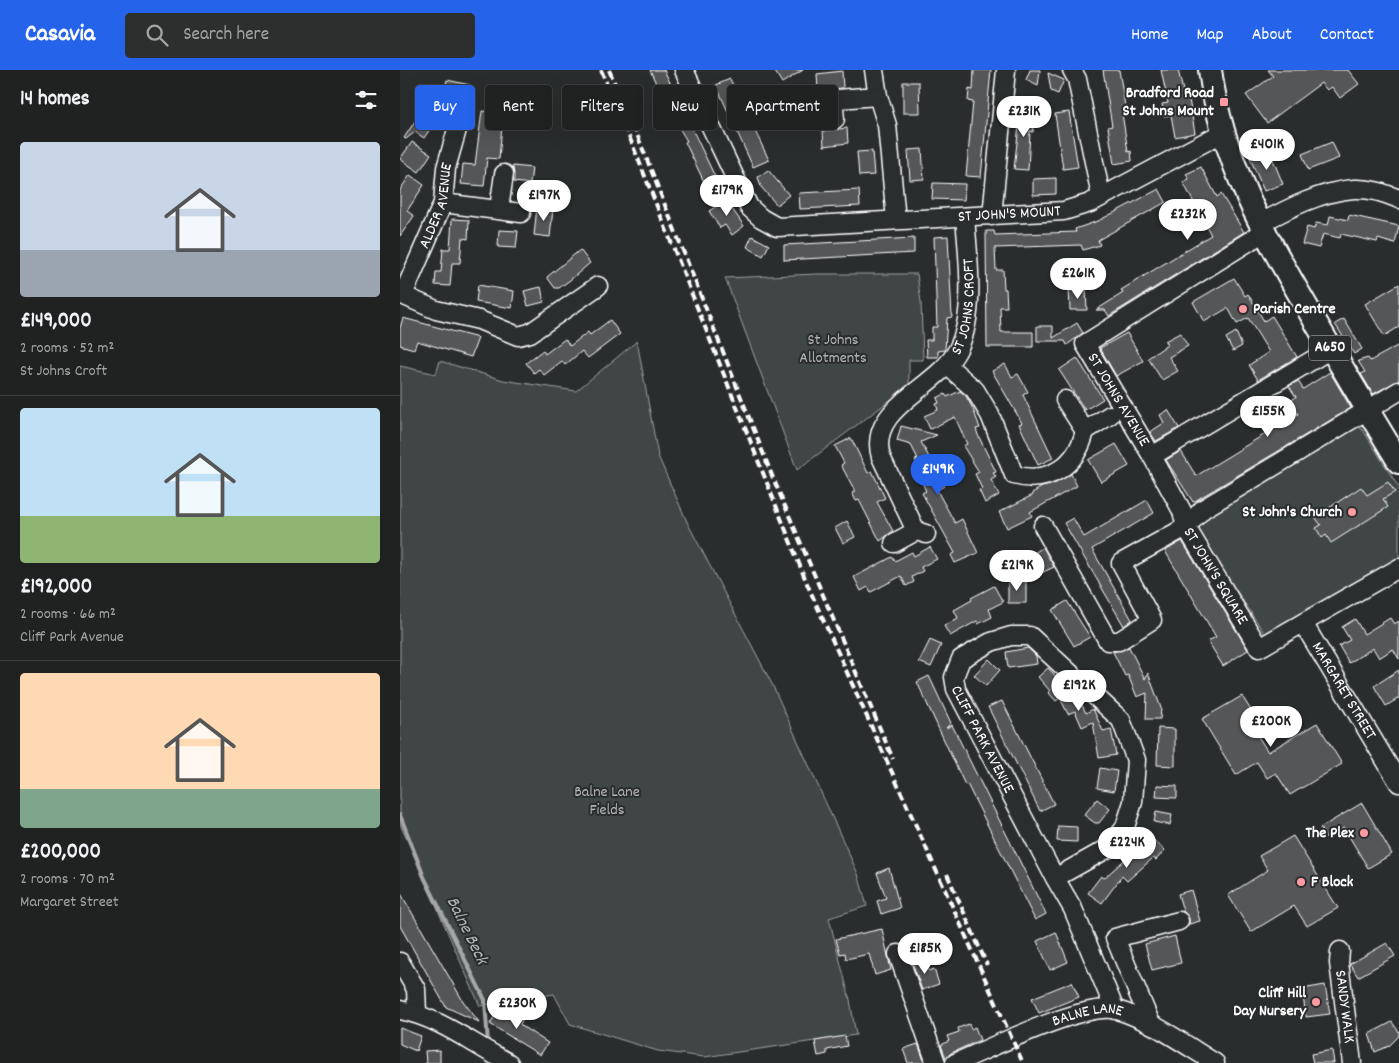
<!DOCTYPE html>
<meta charset="utf-8">
<style>
body{margin:0;font-family:Dekko,sans-serif;background:#2d2f2f;color:#f1f3f6;height:100vh;display:flex;flex-direction:column;font-size:19px;white-space:nowrap}
*{box-sizing:border-box;margin:0}
p{font-size:16px;color:#a2a4a5}
.icon{flex:none;width:28px;height:28px;fill:none;stroke:currentColor;stroke-width:2;stroke-linecap:round;stroke-linejoin:round}
.map{position:relative;flex:1;overflow:hidden}
.drawer{display:flex;flex-direction:column;background:#202222;width:400px}
.drawer>*{flex:none}
.banner{position:absolute;left:15px;top:15px;width:475px;height:45px;display:flex;gap:10px}
.price{position:absolute;translate:-50% -42px;padding:0 11px;border-radius:18px;background:#fff;color:#222;font-size:16px;line-height:32px;filter:drop-shadow(0 1px 2px #0008)}
.price::after{content:'';position:absolute;left:50%;top:30px;width:15px;height:11px;margin-left:-8px;background:inherit;clip-path:polygon(0 0,100% 0,50% 100%)}
.price.selected{background:#2563eb;color:#fff}
ul{padding:0;list-style:none}
li{display:grid;align-content:center;gap:10px;height:265px;padding:0 20px}
li+li{border-top:1px solid #3d3f40}
li span{display:grid;place-items:center;height:155px;border-radius:5px;color:#555}
li>.icon{margin-inline-start:auto}
span .icon{width:90px;height:90px;fill:#fffc;stroke-width:1}
li b{font-size:21px}
h2{display:flex;justify-content:space-between;align-items:center;height:60px;padding:0 20px;font-size:21px}
.chip{padding:0 18px;border-radius:5px;background:#202222;box-shadow:0 5px 20px #0002,0 0 0 1px #3d3f40;font-size:18px;line-height:45px}
.chip.selected{background:#2563eb;color:#fff}
header{display:flex;align-items:center;gap:30px;box-sizing:border-box;height:70px;padding:0 25px;background:#2563eb;color:#fff}
header strong{font-size:24px}
nav{display:flex;gap:28px;margin-inline-start:auto;font-size:18px}
.search{width:350px;height:45px;background:#2d2f2f;display:flex;align-items:center;gap:12px;box-sizing:border-box;padding:0 18px;border-radius:5px;color:#a2a4a5;font-size:19px}
main{display:flex;flex:1;min-height:0}
.map>svg:first-child{display:block}
.green{fill:#414445;stroke:#a0a2a2}
.lines{fill:none;stroke-linecap:round;stroke-linejoin:round}
.stream{stroke:#a6a7a7;stroke-width:4}
.building{fill:#555758;stroke:#fff}
.minor-casing{stroke:#fff;stroke-width:21}
.major-casing{stroke:#fff;stroke-width:26}
.minor{stroke:#2a2d2e;stroke-width:18}
.major{stroke:#2a2d2e;stroke-width:22}
.rail{stroke:#fff;stroke-width:4;stroke-dasharray:8 4;stroke-linecap:butt}
.poi-dot{fill:#ff9aa2;stroke:#2a2d2e;stroke-width:2}
.labels{text-anchor:middle;dominant-baseline:central;stroke-width:4;stroke-linejoin:round;paint-order:stroke}
.shield{fill:#2a2d2e;stroke:#bfc0c0;stroke-width:1}
.shield-label{font-size:15px;font-weight:bold;fill:#fff}
.poi-label{font-size:16px;font-weight:bold;fill:#fff;stroke:#2a2d2e;text-anchor:end}
.street-label{font-size:16px;fill:#fff;stroke:#2a2d2e}
.park-label{font-size:16px;fill:#b3b4b5;stroke:#2a2d2e}
.water-label{font-size:18px;font-style:italic;fill:#b4b6b6;stroke:#2a2d2e}
</style>
<header>
<strong>Casavia</strong>
<div class="search"><svg class="icon" aria-label="search" viewBox="0 0 24 24"><circle cx="10" cy="10" r="6"/><path d="M15 15l6 6"/></svg>Search here</div>
<nav><a>Home</a><a>Map</a><a>About</a><a>Contact</a></nav>
</header>
<main>
<section class="drawer">
<h2>14 homes<svg class="icon" aria-label="filters" viewBox="0 0 24 24"><path d="M4 7h16M4 17h16"/><circle cx="9" cy="7" r="2"/><circle cx="15" cy="17" r="2"/></svg></h2>
<ul>
<li><span style="background:linear-gradient(#c9d6e8 70%,#9aa5b1 0)"><svg class="icon" aria-label="home" viewBox="0 0 24 24"><path d="M3 11l9-7 9 7M6 9v11h12V9"/></svg></span><div><b>£149,000</b><p>2 rooms · 52 m²</p><p>St Johns Croft</p></div></li>
<li><span style="background:linear-gradient(#bfe0f5 70%,#8fb573 0)"><svg class="icon" aria-label="home" viewBox="0 0 24 24"><path d="M3 11l9-7 9 7M6 9v11h12V9"/></svg></span><div><b>£192,000</b><p>2 rooms · 66 m²</p><p>Cliff Park Avenue</p></div></li>
<li><span style="background:linear-gradient(#ffd9b3 75%,#7fa58c 0)"><svg class="icon" aria-label="home" viewBox="0 0 24 24"><path d="M3 11l9-7 9 7M6 9v11h12V9"/></svg></span><div><b>£200,000</b><p>2 rooms · 70 m²</p><p>Margaret Street</p></div></li>
</ul>
</section>
<div class="map">
<svg width="999" height="993" viewBox="0 0 999 993">
<rect width="100%" height="100%" fill="#2a2d2e"/>
<filter id="ink" filterUnits="userSpaceOnUse"><feTurbulence type="fractalNoise" baseFrequency=".02" numOctaves="2"/><feDisplacementMap in="SourceGraphic" scale="10" xChannelSelector="R" yChannelSelector="G"/><feConvolveMatrix kernelMatrix="1 2 1 2 8 2 1 2 1" color-interpolation-filters="sRGB"/></filter>
<g filter="url(#ink)">
<path class="green" d="M417 204H517L521 232 523 290H509V316L397 400 325 208Z
M237 271 258 386 288 454 372 614 458 804 467 836 429 848 450 930 456 965 304 987 258 981 170 954 154 924 80 936 0 754V296L36 304 40 291 103 310 176 321Z
M957 356 963 360 999 418V488L867 567 795 458 797 452Z"/>
<g class="lines">
<path class="stream" d="M0 745 24 807 85 930 88 974"/>
</g>
<path class="building" d="M250 0H264L318 113 307 118 285 72 287 71 266 36Z
M374 0H403L382 13Z
M574 0H591L581 107 566 106 573 32 568 31 569 19 573 20Z
M630 0H640L638 16 626 10Z
M703 0H719L726 42 722 43 728 82 731 81 732 91 714 94 708 57 712 56Z
M761 0H778L784 25 788 24 795 63 775 67 771 45 764 46 762 34 768 33Z
M868 0H948L959 14 940 28 932 17 927 20 921 13 867 53 846 25 873 6Z
M442 1 443 18 418 20 417 4Z
M648 3 664 10 658 24 651 21Z
M330 9 369 90 353 97 316 15Z
M47 10 70 15 66 30 43 24Z
M503 12H519L520 43H503Z
M31 20 45 38 26 52 32 56 24 68 15 62 6 69 4 68 25 36 19 29Z
M413 29 415 54 399 55 397 31Z
M621 37 636 38 633 62 630 61 628 100 614 99Z
M82 41 103 44 99 89 87 88 84 116 61 114 63 94 75 95Z
M669 42 678 97 663 99 655 44Z
M447 58 448 73 424 76 423 61Z
M12 72 31 84 19 102 0 89Z
M932 72 939 88 908 100 902 84Z
M522 79 524 109 510 110 508 80Z
M869 80 883 114 864 121 850 88Z
M472 81 474 105 459 106 457 82Z
M113 96 132 98 130 114 114 112Z
M801 97 817 127 821 124 844 162 709 246 705 240H696L723 223 721 220 811 165 783 112 789 109 786 104Z
M368 100 389 125 377 135 361 117 358 107Z
M10 105 24 115 7 141 14 146 0 166V120Z
M656 108V124L633 125V109Z
M533 113 565 114 564 130 532 129Z
M759 119 766 132 698 170 700 175 683 180 681 175 595 178 596 200H603L604 219H606L607 237H600L601 262H633V277H587L586 161H594L595 165 676 162 675 159 698 151Z
M459 120 460 136 400 139 399 123Z
M326 130 344 156 332 165 325 155 320 158 309 141Z
M137 137 153 139 150 167 134 165Z
M949 145 999 156 995 174 978 169 977 172 941 164 940 168 923 164 919 178 902 174 907 157 914 159 916 153 928 155 930 146 948 150Z
M52 149 69 150 68 169 62 168 60 193H52L50 216 35 215 36 202H41L43 179H50Z
M99 160 118 161 116 178 98 177Z
M352 166 369 175 363 186 347 177Z
M548 166 552 247 547 248 545 280 538 281V287H527L526 270H532V257H537L534 167Z
M514 168V183L384 190V175Z
M180 180 190 193 170 210 159 218H155L147 207Z
M834 208 845 226 848 224 864 251 872 246 897 287 858 310 849 295 869 282 848 248 837 254 828 238 804 252 793 232Z
M999 214V257L984 266 965 234Z
M78 215 114 221 112 238 76 232Z
M141 217 144 232 128 236 124 221Z
M669 220H686L687 240H670Z
M3 248 78 268 71 287 17 271 14 279 0 275V258Z
M944 249 962 279 954 284 935 254Z
M210 250 220 264 188 288 182 281 165 295 162 291 144 305 139 299 134 303 126 293 143 280 145 284 165 269 170 276 188 262 190 265Z
M677 253 683 263 667 275 665 271H637V256H653V268Z
M836 262 842 276 833 281 826 268Z
M727 263 743 291 716 306 700 278Z
M780 263 788 276 769 287 778 301 762 310 748 288 767 275 765 271Z
M999 275V310L973 324 961 304 965 302 958 291 968 288 970 291Z
M677 288 703 329 685 340 659 300Z
M605 294 612 307 618 304 628 322 623 325 653 388 638 395 619 354 622 353 592 301Z
M930 302 951 338 793 432 766 390 781 381 796 406 898 344 890 331 896 327 889 316 898 311 903 319Z
M560 321 566 326 573 339 580 358 576 359 578 365 596 402 593 403 596 407 591 410 599 425 585 433 579 420 582 419 575 404 579 402 563 376 567 374 555 347 530 359 524 346 538 340 536 334 539 333 537 328 545 324 547 327Z
M768 340 779 358 756 371 750 362 764 353 760 345Z
M501 356 537 365 521 372 544 416 537 420 540 426 555 453 562 449 578 483 555 493 551 485 555 483 522 423 526 421 519 406 523 405 515 390 518 389 511 375 497 371Z
M451 368 468 403 472 401 485 428 477 432 493 461 480 471 459 430 456 431 452 423 455 421 441 395 444 393 435 376Z
M716 374 729 396 701 412 688 390Z
M671 404 677 416 630 442 632 446 607 458 599 442 633 425 632 423 642 417 654 414Z
M988 412 995 422 983 429 988 437 931 473 926 465 922 468 916 458 921 455 915 447 961 417 967 425Z
M747 430 754 443 692 479 732 550 724 556 664 453 673 448 684 467Z
M447 451 455 467 443 473 435 458Z
M782 471 848 580 823 596 808 571 816 567 765 481Z
M530 477 537 489 521 497 523 501 512 507 514 512 506 516 501 506 471 522 468 517 461 521 454 507 492 487 495 491 512 482 514 486Z
M643 477 654 497 637 505 626 489Z
M608 511H626V533H608Z
M594 516 603 532 589 539 592 547 578 554 577 551 550 566 544 556 558 548 554 540 572 530 571 528Z
M667 531 690 567 674 576 652 540Z
M990 548 994 554 999 551V589L993 579 979 588 973 578 949 593 939 576 950 570 942 557 955 549 964 564Z
M530 570 541 575 531 597 519 592Z
M729 577 745 609 748 603 761 638 760 649H746L747 623 737 627 728 605 725 606 713 582Z
M628 578 636 586 637 594 608 598 606 582Z
M589 589 600 600 586 616 574 605Z
M648 598 668 619 670 618 676 623 686 643 693 639 703 661 711 659 716 685 699 688 693 652 682 657 675 641 668 644 660 628 656 631 648 622 650 621 638 607Z
M999 600V628L986 636 974 616Z
M529 606 551 653 546 658 552 655 646 844 635 850 567 714 565 715 517 612Z
M842 626 852 642 849 644 854 653 851 655 868 682 917 653 942 694 890 725 876 703 867 708 857 692 836 705 802 649Z
M602 631 654 734 640 741 588 637Z
M758 658 775 659V696L757 695Z
M700 698 717 701 714 721 697 718Z
M757 715 777 716V728L756 727Z
M697 729 710 739 699 753H695L684 745Z
M962 733 992 784 968 798 944 758 926 768 920 758Z
M756 742 772 745 770 755 754 752Z
M658 756 677 757V772L657 771Z
M749 766 765 780 756 790 753 788 727 811 722 806 702 833 688 823 701 806 704 808 730 785 732 787Z
M893 766 938 838 907 856 894 836 851 862 828 825 868 800 859 786Z
M489 798 500 838 481 844 477 831 486 828 477 803Z
M791 820 800 851 789 854V848L783 841 778 824Z
M0 822 63 931 79 952 46 937 0 856Z
M482 859 491 900 475 905 469 884 446 889 445 883 440 884 436 869Z
M656 862 668 892 650 900 637 871Z
M775 866 781 893 752 900 745 874Z
M987 873 995 886 958 907 950 894Z
M526 889 529 901 534 899 539 914 522 920 512 892Z
M672 912 679 927 639 943 632 928Z
M925 915 930 944 906 947 902 919Z
M101 935 123 949 120 954 123 957 148 973 140 985 90 954Z
M992 952 999 962V966L989 976 975 982 969 964Z
M569 954 571 959 575 957 580 970 551 983 546 988 541 975 549 971 547 966 559 962 558 958Z
M0 958 21 966 16 981 0 974Z
M445 966 447 976 427 980V984L418 986 415 971Z
M518 974 525 993H508L503 979Z
M40 980V993H26L25 981Z
M932 980 934 993H913L911 984Z"/>
<g class="lines">
<defs>
<g id="minor">
<path id="s1" d="M284 0 349 137 361 148 377 157 664 141 690 133 822 63"/>
<path d="M474 0 478 26 487 55 496 150"/>
<path d="M672 0 677 9 701 126"/>
<path d="M424 30 478 26"/>
<path d="M433 30 435 49"/>
<path d="M43 133 121 143"/>
<path d="M99 139 104 104"/>
<path d="M592 146 606 0"/>
<path d="M859 154C887 139 922 121 954 119 970 118 984 123 999 129"/>
<path d="M0 224 36 240 79 250 118 266 130 263 198 216"/>
<path id="s2" d="M3 225 43 133 46 98 62 42"/>
<path id="s3" d="M931 279 752 386 782 441 786 457 859 578 999 498"/>
<path d="M548 296 575 320 590 345 614 405C649 415 677 395 685 361"/>
<path d="M665 330 685 361 710 345"/>
<path d="M752 386 685 274 864 162"/>
<path d="M643 456 708 571H719L752 550 721 493 786 457 803 439 999 321"/>
<path id="s4" d="M516 461 481 387C466 337 539 318 558 279 576 243 568 187 565 147"/>
<path d="M494 473 516 461 526 464"/>
<path id="s5" d="M903 553 999 713"/>
<path id="s6" d="M655 808 712 776 725 757 733 732 736 690 721 650 630 566H611L591 572 561 589 554 607 556 619 655 808 673 839 715 940"/>
<path id="s7" d="M940 881 939 893 952 993"/>
<path d="M498 884 536 993"/>
<path d="M0 892 16 919 17 943"/>
<path d="M0 940C41 948 72 974 109 993"/>
<path d="M751 954 715 868 779 851"/>
<path id="s8" d="M555 993C589 979 685 931 717 940 753 951 784 974 815 993"/>
</g>
<path id="major" d="M810 0C822 89 863 163 908 239 938 291 968 341 999 392"/>
</defs>
<use href="#minor" class="minor-casing"/>
<use href="#major" class="major-casing"/>
<use href="#minor" class="minor"/>
<use href="#major" class="major"/>
<path class="rail" d="M201 0 231 71 408 516 623 993
M209 0 238 67 373 408 493 689
M547 804 587 895"/>
</g>
</g>
<g class="poi-dot">
<rect x="819" y="27" width="10" height="10" rx="2.5"/>
<circle cx="843" cy="239" r="5"/>
<circle cx="952" cy="442" r="5"/>
<circle cx="964" cy="763" r="5"/>
<circle cx="901" cy="812" r="5"/>
<circle cx="916" cy="932" r="5"/>
</g>
<g class="labels">
<rect class="shield" x="909" y="265.5" width="42" height="25" rx="4"/>
<g class="shield-label">
<text x="930" y="278">A650</text>
</g>
<g class="poi-label">
<text x="814" y="23">Bradford Road<tspan x="814" dy="18">St Johns Mount</tspan></text>
<text x="853" y="239" text-anchor="start">Parish Centre</text>
<text x="942" y="442">St John's Church</text>
<text x="954" y="763">The Plex</text>
<text x="911" y="812" text-anchor="start">F Block</text>
<text x="906" y="923">Cliff Hill<tspan x="906" dy="18">Day Nursery</tspan></text>
</g>
<g class="street-label">
<text stroke="none"><textPath href="#s2" startOffset="96">ALDER AVENUE</textPath></text>
<text stroke="none"><textPath href="#s1" startOffset="419">ST JOHN'S MOUNT</textPath></text>
<text stroke="none"><textPath href="#s4" startOffset="265">ST JOHNS CROFT</textPath></text>
<text transform="translate(718 330) rotate(59)">ST JOHNS AVENUE</text>
<text stroke="none"><textPath href="#s3" startOffset="345">ST JOHN'S SQUARE</textPath></text>
<text stroke="none"><textPath href="#s5" startOffset="79">MARGARET STREET</textPath></text>
<text stroke="none"><textPath href="#s6" startOffset="486">CLIFF PARK AVENUE</textPath></text>
<text stroke="none"><textPath href="#s7" startOffset="56">SANDY WALK</textPath></text>
<text stroke="none"><textPath href="#s8" startOffset="142">BALNE LANE</textPath></text>
</g>
<g class="park-label">
<text x="433" y="270">St Johns<tspan x="433" dy="18">Allotments</tspan></text>
<text x="207" y="722">Balne Lane<tspan x="207" dy="18">Fields</tspan></text>
</g>
<g class="water-label">
<text transform="translate(66 861) rotate(64)">Balne Beck</text>
</g>
</g>
</svg>
<b class="price" style="left:624px;top:68px">£231K</b>
<b class="price" style="left:867px;top:101px">£401K</b>
<b class="price" style="left:327px;top:147px">£179K</b>
<b class="price" style="left:144px;top:152px">£197K</b>
<b class="price" style="left:788px;top:171px">£232K</b>
<b class="price" style="left:678px;top:230px">£261K</b>
<b class="price" style="left:868px;top:368px">£155K</b>
<b class="price selected" style="left:538px;top:426px">£149K</b>
<b class="price" style="left:617px;top:522px">£219K</b>
<b class="price" style="left:679px;top:642px">£192K</b>
<b class="price" style="left:871px;top:678px">£200K</b>
<b class="price" style="left:727px;top:799px">£224K</b>
<b class="price" style="left:525px;top:905px">£185K</b>
<b class="price" style="left:117px;top:960px">£230K</b>
<div class="banner">
<a class="chip selected">Buy</a>
<a class="chip">Rent</a>
<a class="chip">Filters</a>
<a class="chip">New</a>
<a class="chip">Apartment</a>
</div>
</div>
</main>
